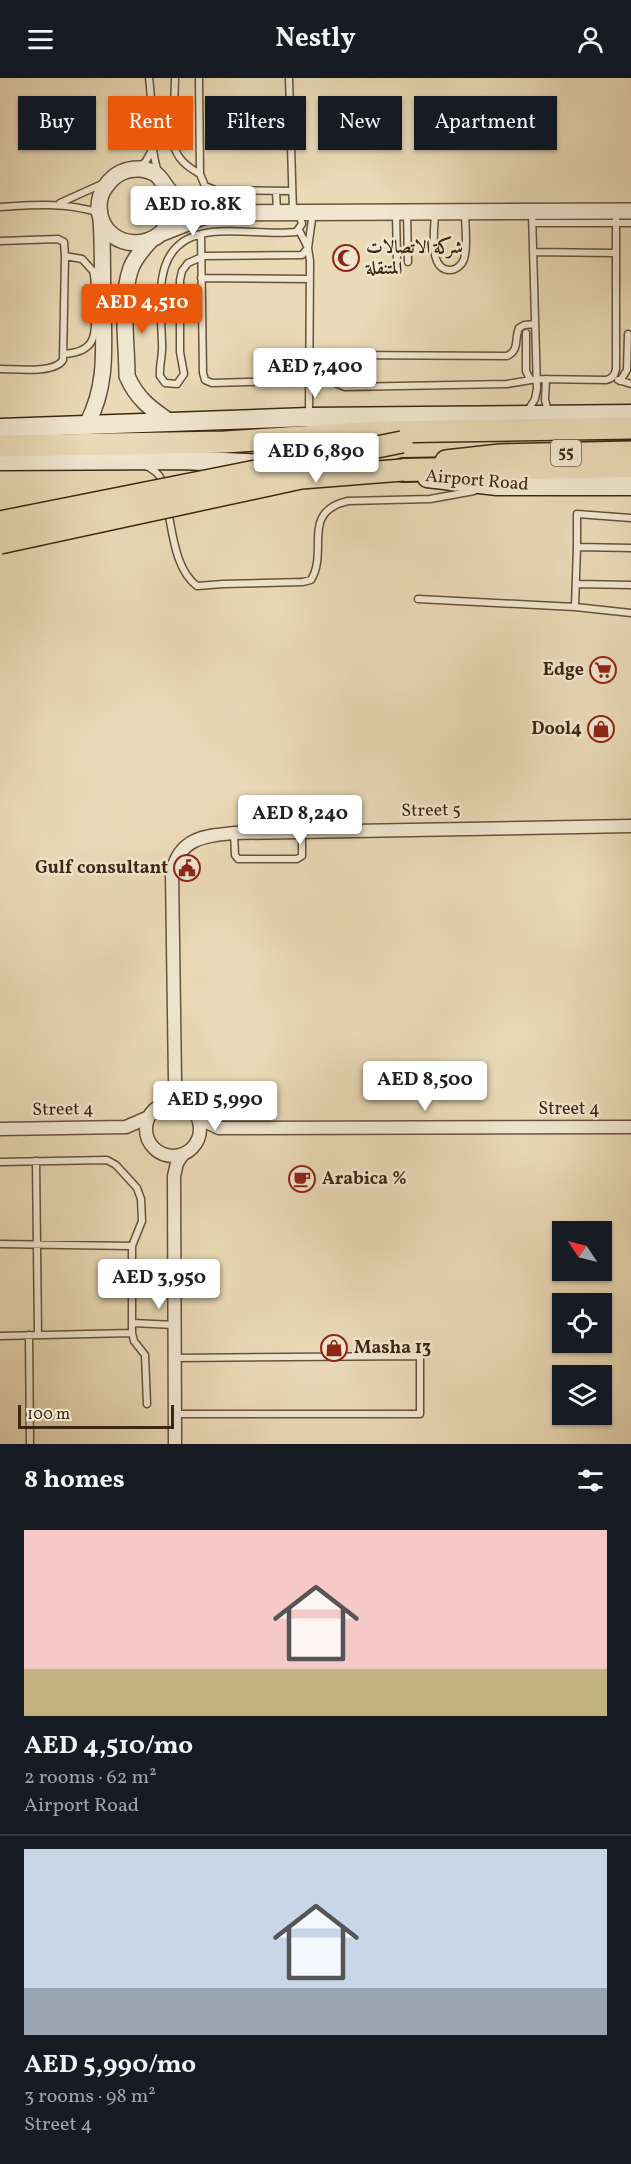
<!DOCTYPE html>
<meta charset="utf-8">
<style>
body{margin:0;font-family:Vollkorn,Amiri,serif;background:#20242c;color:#f1f3f6;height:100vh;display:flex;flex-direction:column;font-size:22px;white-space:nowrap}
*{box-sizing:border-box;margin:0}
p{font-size:20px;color:#9ea1a6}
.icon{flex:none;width:33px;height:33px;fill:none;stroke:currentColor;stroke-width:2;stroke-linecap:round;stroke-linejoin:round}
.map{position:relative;height:1366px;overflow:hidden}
.drawer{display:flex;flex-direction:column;background:#171b24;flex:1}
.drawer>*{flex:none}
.hud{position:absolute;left:18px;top:18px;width:596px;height:54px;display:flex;gap:12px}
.needle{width:39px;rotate:305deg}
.fabs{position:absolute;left:552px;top:1143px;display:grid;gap:12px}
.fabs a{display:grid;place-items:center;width:60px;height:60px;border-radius:0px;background:#171b24;box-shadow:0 2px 4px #0004;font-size:30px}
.scale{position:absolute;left:18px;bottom:15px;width:156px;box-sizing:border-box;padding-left:6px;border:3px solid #3d2612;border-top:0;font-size:16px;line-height:21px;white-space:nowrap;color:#3d2612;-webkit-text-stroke:4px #f1e7d0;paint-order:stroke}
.price{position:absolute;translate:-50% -51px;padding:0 14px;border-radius:6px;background:#fff;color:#222;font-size:20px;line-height:39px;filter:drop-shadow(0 2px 3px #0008)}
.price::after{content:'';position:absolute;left:50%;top:36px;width:18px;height:14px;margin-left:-9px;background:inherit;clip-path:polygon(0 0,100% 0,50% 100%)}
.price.selected{background:#ea580c;color:#fff}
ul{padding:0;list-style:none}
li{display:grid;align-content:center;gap:12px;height:318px;padding:0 24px}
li+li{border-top:2px solid #363941}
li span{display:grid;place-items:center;height:186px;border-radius:0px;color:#555}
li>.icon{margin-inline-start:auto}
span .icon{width:108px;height:108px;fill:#fffc;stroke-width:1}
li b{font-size:26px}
h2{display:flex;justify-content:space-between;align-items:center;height:72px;padding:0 24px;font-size:26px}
.tag{padding:0 21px;border-radius:0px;background:#171b24;box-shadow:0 2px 4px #0004;font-size:21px;line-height:54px}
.tag.selected{background:#ea580c;color:#fff}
header{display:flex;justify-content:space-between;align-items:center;height:78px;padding:0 24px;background:#171b24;font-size:27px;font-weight:700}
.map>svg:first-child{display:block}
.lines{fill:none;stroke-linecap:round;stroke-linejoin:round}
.service-casing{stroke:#68533b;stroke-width:9}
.minor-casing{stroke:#68533b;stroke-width:15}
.tertiary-casing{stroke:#68533b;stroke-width:18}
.secondary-casing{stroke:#3d2612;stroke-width:21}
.trunk-casing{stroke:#3d2612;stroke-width:24}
.motorway-casing{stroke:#3d2612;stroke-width:26}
.service{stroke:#f1e7d0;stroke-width:6}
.minor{stroke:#f1e7d0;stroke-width:12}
.tertiary{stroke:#f1e7d0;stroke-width:15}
.secondary{stroke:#f1e7d0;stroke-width:18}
.trunk{stroke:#eadab7;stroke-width:21}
.motorway{stroke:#eadab7;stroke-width:22}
.trunk-bridge-casing{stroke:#3d2612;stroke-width:24;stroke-linecap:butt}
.trunk-bridge{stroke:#eadab7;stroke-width:21}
.labels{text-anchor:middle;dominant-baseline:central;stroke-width:5;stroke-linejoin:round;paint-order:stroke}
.shield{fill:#f1e7d0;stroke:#73604b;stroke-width:1.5}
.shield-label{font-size:16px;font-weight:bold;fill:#3d2612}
.poi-label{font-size:18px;font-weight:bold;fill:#3d2612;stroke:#f1e7d0;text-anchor:start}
.street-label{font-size:18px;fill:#3d2612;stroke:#f1e7d0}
</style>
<header><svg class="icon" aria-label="menu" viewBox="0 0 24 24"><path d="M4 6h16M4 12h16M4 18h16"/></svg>Nestly<svg class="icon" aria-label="person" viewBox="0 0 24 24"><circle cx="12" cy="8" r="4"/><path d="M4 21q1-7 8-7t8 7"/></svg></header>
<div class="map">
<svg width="631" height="1366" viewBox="0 0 631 1366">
<rect width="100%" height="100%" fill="#eadab7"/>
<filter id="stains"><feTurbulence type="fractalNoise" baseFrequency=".00333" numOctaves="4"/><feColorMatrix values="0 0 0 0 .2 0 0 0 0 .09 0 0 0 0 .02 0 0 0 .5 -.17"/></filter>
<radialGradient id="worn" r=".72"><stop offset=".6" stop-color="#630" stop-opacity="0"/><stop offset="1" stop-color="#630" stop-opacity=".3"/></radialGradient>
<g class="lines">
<defs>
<path id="service" d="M149 0C154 32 148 64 158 94
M175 0 173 65C177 81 186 88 200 96
M199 0 200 96 205 108 215 112 292 113
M289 0 293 134
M139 90 146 83 152 72
M276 113 277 133
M60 125 102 106
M0 129C35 127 66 124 100 135
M396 134 397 184
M407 134 408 184
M435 134C435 149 427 192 450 192 456 192 462 187 464 181 468 168 465 148 465 134
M299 135 302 146 296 154C268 157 240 151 212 154 149 161 161 221 162 266 163 277 159 287 160 298L165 305 177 306 184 296 180 274V202L182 193 188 185 204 178 302 177 308 170 313 134
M534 145H631
M299 152 308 170 310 183 309 338
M201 156 203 295 205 302 212 305 310 302
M0 163 58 161 64 164 65 178 63 282C54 296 16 291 0 291
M533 174 615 175
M201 200 310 201
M535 246 524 247 519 250C514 261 520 272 507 278L345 277 333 283 329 296 333 304 345 309 507 306 537 301 606 302C612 301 615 297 616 291V133
M526 255V293L530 301
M64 276C99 274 95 254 95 226 95 215 96 204 93 193L82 181 65 178
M546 301 545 322 549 336
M618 302 631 306
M620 303 627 292 628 256
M527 334 535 321 537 311 532 135
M146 388C156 393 161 397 163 408
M168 433C173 458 176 492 197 508L223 506 303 504 311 502C329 472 300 434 348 423L430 421 474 413
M577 469V436L631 440
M576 506 631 507
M418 521 575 529 631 535
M575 529 577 469 631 470
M234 755 235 777 238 781H297L302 778V754
M36 1083 38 1257
M0 1084 107 1082 116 1087 137 1110 141 1121 142 1143 132 1168V1255L134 1263 145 1277 147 1326
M0 1166 132 1168
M132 1245 175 1247
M29 1257 30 1366
M0 1258 132 1255
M175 1280 420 1278V1336H175"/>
<path id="minor" d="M146 1051a27 27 0 1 1 54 0a27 27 0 1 1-54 0Z
M185 1027 178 1016 175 1003 172 795C179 760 204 758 234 755L631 748
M198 1040 219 1050 631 1049
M0 1051 126 1049 149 1039
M175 1366 174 1098 177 1085 183 1076"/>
<path id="tertiary" d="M171 115C184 175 101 182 99 129 99 122 101 114 106 108 114 96 127 90 141 91 162 94 160 104 172 116 182 126 200 131 213 135
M162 155 213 135 631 133
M150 163C143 171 135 179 131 190 120 220 127 266 127 298 137 321 150 330 170 344
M87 346C109 305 103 265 103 220 102 193 103 167 101 141"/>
<path id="secondary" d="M0 350 309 339 631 336
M0 383 182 382 268 386
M427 400 497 408H631"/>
<path id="trunk" d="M0 368 225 364 380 354 631 350
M446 383 500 377 631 374"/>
<path id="motorway" d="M403 392 631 388"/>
</defs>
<use href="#service" class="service-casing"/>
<use href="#minor" class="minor-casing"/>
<use href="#tertiary" class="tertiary-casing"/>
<use href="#secondary" class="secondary-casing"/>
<use href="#trunk" class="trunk-casing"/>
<use href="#motorway" class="motorway-casing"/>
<use href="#service" class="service"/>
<use href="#minor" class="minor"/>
<use href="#tertiary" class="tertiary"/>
<use href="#secondary" class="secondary"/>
<use href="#trunk" class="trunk"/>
<use href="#motorway" class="motorway"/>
<defs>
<path id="trunk-bridge" d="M0 444 402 364
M0 465 301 400 403 392"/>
</defs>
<use href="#trunk-bridge" class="trunk-bridge-casing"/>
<use href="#trunk-bridge" class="trunk-bridge"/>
</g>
<defs>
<symbol id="mosque-ring" viewBox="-11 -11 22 22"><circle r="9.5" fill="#f1e7d0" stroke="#8f2418" stroke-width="1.5"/><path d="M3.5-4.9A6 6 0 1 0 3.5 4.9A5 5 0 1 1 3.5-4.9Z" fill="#8f2418"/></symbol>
<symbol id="supermarket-ring" viewBox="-11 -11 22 22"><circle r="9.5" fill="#f1e7d0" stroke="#8f2418" stroke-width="1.5"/><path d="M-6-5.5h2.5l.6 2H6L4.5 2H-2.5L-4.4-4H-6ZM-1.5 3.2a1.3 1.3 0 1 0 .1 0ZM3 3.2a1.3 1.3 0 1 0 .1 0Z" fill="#8f2418"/></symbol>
<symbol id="shop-ring" viewBox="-11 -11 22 22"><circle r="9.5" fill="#f1e7d0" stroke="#8f2418" stroke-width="1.5"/><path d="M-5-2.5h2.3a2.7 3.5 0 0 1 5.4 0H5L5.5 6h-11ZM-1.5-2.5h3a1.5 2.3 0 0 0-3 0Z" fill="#8f2418"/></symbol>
<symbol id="civic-ring" viewBox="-11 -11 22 22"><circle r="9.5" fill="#f1e7d0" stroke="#8f2418" stroke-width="1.5"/><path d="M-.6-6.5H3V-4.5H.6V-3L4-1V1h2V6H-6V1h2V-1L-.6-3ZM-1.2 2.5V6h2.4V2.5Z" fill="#8f2418"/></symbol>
<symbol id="cafe-ring" viewBox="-11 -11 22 22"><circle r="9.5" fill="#f1e7d0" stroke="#8f2418" stroke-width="1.5"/><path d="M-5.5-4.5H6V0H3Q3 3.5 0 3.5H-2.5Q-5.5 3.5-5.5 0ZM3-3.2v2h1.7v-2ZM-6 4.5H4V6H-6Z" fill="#8f2418"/></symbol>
</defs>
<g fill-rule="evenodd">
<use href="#mosque-ring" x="331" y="165" width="30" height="30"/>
<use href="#supermarket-ring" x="588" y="577" width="30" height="30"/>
<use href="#shop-ring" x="586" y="636" width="30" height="30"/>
<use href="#civic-ring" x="172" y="775" width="30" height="30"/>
<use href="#cafe-ring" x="287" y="1086" width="30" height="30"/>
<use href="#shop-ring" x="319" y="1255" width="30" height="30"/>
</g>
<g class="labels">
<rect class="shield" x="551" y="362" width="30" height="26" rx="4.5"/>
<g class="shield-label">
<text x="566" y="375">55</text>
</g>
<g class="poi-label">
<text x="366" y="170">شركة الاتصالات<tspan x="366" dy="21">المتنقلة</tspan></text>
<text x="584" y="592" text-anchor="end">Edge</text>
<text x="582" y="651" text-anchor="end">Dool4</text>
<text x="168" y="790" text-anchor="end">Gulf consultant</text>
<text x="322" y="1101">Arabica %</text>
<text x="354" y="1270">Masha 13</text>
</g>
<g class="street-label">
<text transform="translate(477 403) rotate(5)">Airport Road</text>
<text transform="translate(431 733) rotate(-1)">Street 5</text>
<text x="569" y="1031">Street 4</text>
<text transform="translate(63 1032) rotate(-1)">Street 4</text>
</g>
</g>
<rect width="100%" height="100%" filter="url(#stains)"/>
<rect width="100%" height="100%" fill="url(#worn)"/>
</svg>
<div class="fabs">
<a><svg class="needle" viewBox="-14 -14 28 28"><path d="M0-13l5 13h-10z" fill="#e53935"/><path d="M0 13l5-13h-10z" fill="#9ea1a6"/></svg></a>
<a><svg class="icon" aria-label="locate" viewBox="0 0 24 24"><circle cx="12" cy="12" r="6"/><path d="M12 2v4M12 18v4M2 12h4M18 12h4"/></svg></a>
<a><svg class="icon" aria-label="layers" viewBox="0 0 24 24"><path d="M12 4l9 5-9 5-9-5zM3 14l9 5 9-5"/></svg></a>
</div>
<div class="scale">100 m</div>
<b class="price" style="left:193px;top:159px">AED 10.8K</b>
<b class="price selected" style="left:142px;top:257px">AED 4,510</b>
<b class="price" style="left:315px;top:321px">AED 7,400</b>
<b class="price" style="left:316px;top:406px">AED 6,890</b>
<b class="price" style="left:300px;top:768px">AED 8,240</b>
<b class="price" style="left:425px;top:1034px">AED 8,500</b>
<b class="price" style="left:215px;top:1054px">AED 5,990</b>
<b class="price" style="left:159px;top:1232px">AED 3,950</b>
<div class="hud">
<a class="tag">Buy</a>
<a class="tag selected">Rent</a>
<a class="tag">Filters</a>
<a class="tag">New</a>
<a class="tag">Apartment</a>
</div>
</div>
<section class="drawer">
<h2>8 homes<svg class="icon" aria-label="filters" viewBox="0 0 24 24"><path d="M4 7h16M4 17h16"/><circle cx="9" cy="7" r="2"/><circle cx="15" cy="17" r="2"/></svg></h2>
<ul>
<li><span style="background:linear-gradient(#f6c9c9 75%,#c2b280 0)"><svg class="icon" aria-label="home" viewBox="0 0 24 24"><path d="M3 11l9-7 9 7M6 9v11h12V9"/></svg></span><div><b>AED 4,510/mo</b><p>2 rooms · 62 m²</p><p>Airport Road</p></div></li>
<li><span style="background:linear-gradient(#c9d6e8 75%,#9aa5b1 0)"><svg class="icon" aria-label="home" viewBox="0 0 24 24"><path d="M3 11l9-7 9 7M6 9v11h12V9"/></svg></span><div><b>AED 5,990/mo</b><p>3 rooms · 98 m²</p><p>Street 4</p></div></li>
</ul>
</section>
